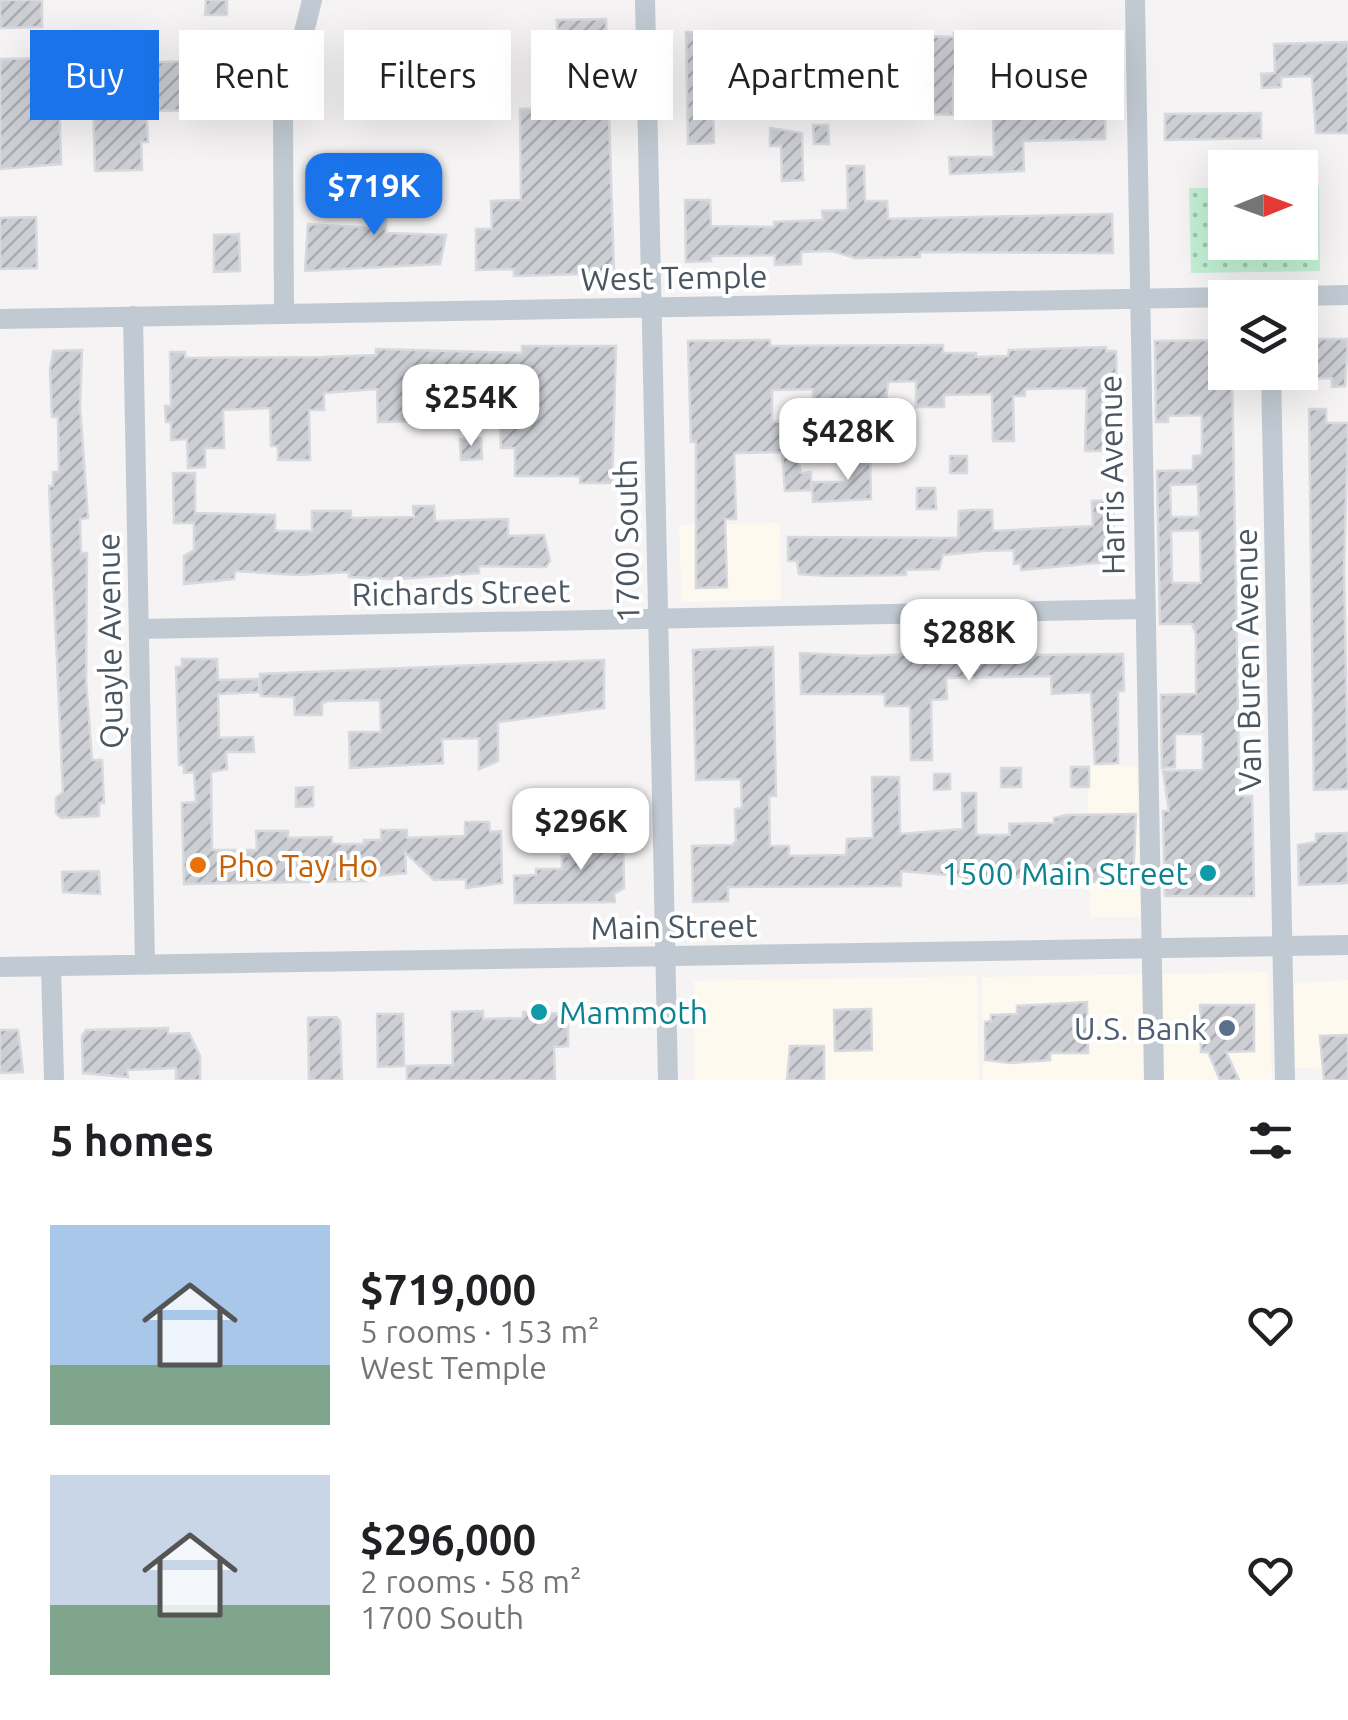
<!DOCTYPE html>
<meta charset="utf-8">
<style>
body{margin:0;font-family:Ubuntu,sans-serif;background:#f6f6f6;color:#202124;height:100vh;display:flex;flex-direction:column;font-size:38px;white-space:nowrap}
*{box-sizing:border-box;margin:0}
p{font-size:32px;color:#757577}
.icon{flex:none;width:55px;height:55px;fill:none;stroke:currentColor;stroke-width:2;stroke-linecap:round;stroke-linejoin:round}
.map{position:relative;height:1080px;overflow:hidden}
.side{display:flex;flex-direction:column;background:#fff;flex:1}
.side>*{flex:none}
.top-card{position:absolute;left:30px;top:30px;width:1290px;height:90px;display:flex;gap:20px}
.needle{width:65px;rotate:89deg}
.fabs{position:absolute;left:1208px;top:150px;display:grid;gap:20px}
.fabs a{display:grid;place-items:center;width:110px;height:110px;border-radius:0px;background:#fff;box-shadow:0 10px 40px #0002;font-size:50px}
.price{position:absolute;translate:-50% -85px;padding:0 22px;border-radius:20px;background:#fff;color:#222;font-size:32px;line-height:65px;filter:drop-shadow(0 2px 5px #0008)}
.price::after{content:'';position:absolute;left:50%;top:60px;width:30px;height:22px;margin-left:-15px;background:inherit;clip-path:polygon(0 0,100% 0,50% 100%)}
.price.active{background:#1a73e8;color:#fff}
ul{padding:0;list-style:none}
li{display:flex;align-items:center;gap:30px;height:250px;padding:0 50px}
li span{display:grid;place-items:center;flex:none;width:280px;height:200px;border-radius:0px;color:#555}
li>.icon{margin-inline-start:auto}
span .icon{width:120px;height:120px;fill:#fffc;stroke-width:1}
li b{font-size:42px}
h2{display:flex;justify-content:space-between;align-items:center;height:120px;padding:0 50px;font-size:42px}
.pill{padding:0 35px;border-radius:0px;background:#fff;box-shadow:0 10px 40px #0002;font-size:35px;line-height:90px}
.pill.active{background:#1a73e8;color:#fff}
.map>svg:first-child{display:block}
.commercial{fill:#fdf9ef}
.park{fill:url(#park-dots)}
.building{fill:url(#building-hatch);stroke:#d7d9de;stroke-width:2.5;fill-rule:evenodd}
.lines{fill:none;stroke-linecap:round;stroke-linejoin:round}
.minor{stroke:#c1cad2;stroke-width:20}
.food-dot{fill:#e8710a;stroke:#fff;stroke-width:4}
.culture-dot{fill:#0f9aa8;stroke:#fff;stroke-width:4}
.service-dot{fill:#5c6f8a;stroke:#fff;stroke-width:4}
.labels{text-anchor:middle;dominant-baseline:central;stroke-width:8;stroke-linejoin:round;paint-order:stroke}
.street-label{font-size:32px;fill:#4a5661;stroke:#fff}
.food-label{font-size:32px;fill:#c56008;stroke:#fff;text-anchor:start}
.culture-label{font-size:32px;fill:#0d838f;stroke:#fff;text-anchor:end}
.service-label{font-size:32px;fill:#4e5e75;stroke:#fff;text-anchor:end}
</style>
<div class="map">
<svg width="1348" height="1080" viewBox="0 0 1348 1080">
<defs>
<pattern id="park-dots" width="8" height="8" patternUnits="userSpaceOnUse" patternTransform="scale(2.5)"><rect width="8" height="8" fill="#c3f1d5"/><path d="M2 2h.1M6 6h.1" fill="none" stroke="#a0c6b0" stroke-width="1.8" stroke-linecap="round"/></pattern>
<pattern id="building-hatch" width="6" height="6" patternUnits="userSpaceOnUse" patternTransform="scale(2.5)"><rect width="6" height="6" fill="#cdcfd5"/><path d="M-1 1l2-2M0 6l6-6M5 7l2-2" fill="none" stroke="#a8abb0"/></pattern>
</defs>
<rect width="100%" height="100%" fill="#f5f3f3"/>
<path class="commercial" d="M780 523 781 600 682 602 679 525Z
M1087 766H1137L1140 917H1090Z
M1268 972 1272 1080H983L982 977Z
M977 976 979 1080H694V981Z
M1348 980V1069L1294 1068 1292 983Z"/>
<path class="park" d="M1300 186H1319L1320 271 1191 273 1189 188H1225V242H1300Z"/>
<path class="building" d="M0 0H42V27L0 28Z
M206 0H227V15H205Z
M606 19 614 273 514 276V269L476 270V229H492L491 201 521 200 520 109 559 108 557 20Z
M686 32H714L718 68 739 67 740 90 713 91 714 143 688 144Z
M789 32 787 69 759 70 758 33Z
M954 33H974V39H980L981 77 953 78V115L903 113V75H872V81L816 86V41L874 35 954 37Z
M1348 42V133H1316L1312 76 1281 77V87L1262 88 1261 74 1275 73 1274 44Z
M58 58 61 164 0 169V59Z
M140 58V63L215 60 216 75H222L223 110 146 111 148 142H141L142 170 95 171 92 59Z
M1106 65 1105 139 1023 141 1024 171 950 174 949 157H994L993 115 1005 114 1004 81H1043V66Z
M1261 113V138L1165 140V114Z
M813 125H828L829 144H814Z
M770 128 802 133 803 180 782 181 781 146H770Z
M847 166H864L865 201H887L888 219 1112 214 1113 253 920 252V257L855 258 832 251 801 252V264L775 265V255L711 256V261L686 262 685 200H710L711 226 774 227V222L823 220 822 211 848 210Z
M401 180H426V203L386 204V233L446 235 440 264 305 271 308 224 372 228V189H401Z
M36 217 37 268 0 269V218Z
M239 234 240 271 214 272V235Z
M1301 339H1348L1345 386 1332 387V378L1302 379Z
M770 340V346L943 345V353H976V357L1008 356 1009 350 1106 347V351H1116L1117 401 1105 402 1102 407 1103 451H1085L1087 388 1025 389V396H1013L1014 441H993L992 394 944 395V407H916V381L888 382 884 420 844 421V417H813V389L772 390V422L799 421V464L801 473 811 472V490L785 491 782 452 734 453 736 519H725L727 587 696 588V442H691L688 341Z
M1225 340V372H1232L1239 772 1241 796H1252L1254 896H1165L1163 811H1169L1163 771 1203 770V734H1175V767L1162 768 1161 695 1196 694V634L1192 624H1160L1157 471 1193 470V456L1202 455V415L1168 416V422H1156L1155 341ZM1198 484 1199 517H1171L1170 485ZM1200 530 1201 583H1172L1171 531Z
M522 346H616L612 483H580V476H515V448H501L499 394 457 395V421L378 422 377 389 324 393V410H309L310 460H278V446H271L270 408 223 410 224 448H205V467L188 468 187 439 171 440V422H166L165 406H171L170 352H185V358L323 357 376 355V349L522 353Z
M82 350 80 407 88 518 80 519 81 553H87L86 680 92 760H102L104 803H99V816L61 818 56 813V798L63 792 49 486H53V472H59L58 417H52L50 369 53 351Z
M1309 409H1326V423H1348L1344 569 1348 789 1314 790Z
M481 438 482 459 461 460 460 439Z
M853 453H870L871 499 813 502 812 482H846V459H853Z
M950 456H967V473H950Z
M173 473H195V513L275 515V531H312V511H351V518L414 517 413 506H434L435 521 508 519V536L544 535 550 561 546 567 479 566V573L398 579 349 577V572L297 575 235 571 234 579 184 584V556L194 550V523H174Z
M917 488H935L936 509H917Z
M1113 500 1115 561 1021 570V563L1014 564V550L982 551 943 555 939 569 906 570V575L828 576 799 574 797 561H788V537L958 538 959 511 972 510H992L993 531 1093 526 1092 501Z
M773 647 776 796H769L770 846H789V856L846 855 847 839 873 838 872 777H899L900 834 963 829 962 793H976V835H1010L1009 824 1054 823V818L1067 815 1136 814 1133 881 1092 882V872L961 882V876L901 871V886L728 887V901L693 902 692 846 732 845 736 841 735 809 742 808 741 779 696 780 693 650Z
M1027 650V655L1123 654 1124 691H1118V763L1095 764 1091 692 1052 694 1051 676 946 678 947 699 931 700 932 760H911L910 706H885V694H801L800 653 863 656Z
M182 659H217L218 680 259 679V692L218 694 219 738 253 737 254 752H226L227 769 211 772 212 850H257L256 831H288V838L332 837V844H364V840H381V830H407V838L465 836V822H489L490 832 501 831 502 883 466 888V879L434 880 405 852 406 873 366 877V881L184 884 182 803 196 802 194 772 184 773V765H179L176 667H182Z
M604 660V708L498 722V761L479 769V738L442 739 443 763 350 768 349 732H381L380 700 328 701 322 703V715H295L294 697 261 696 260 674Z
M1071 767H1089V787H1071Z
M1001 768H1021V787H1001Z
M934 774H950V789L934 790Z
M313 787V806L296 807V788Z
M603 818H623L624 888 614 894 615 902 515 903 514 876 536 875V869H562V856H587V835H603Z
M1348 833V883L1299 885 1298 845 1316 842V834Z
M99 871 100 894 63 892 62 872Z
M1087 1002 1088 1053H1050V1060L1010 1063 985 1060V1022L991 1021V1015L1017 1014V1006Z
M1200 1005H1254V1051L1226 1052 1239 1080H1220L1208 1052H1201Z
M871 1009 872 1050 835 1051 834 1010Z
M483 1011V1019L523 1018V1012L568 1014V1046L554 1047 555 1080H407V1066L453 1065 452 1012Z
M377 1014H403L404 1066 378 1067Z
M336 1017 340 1021 342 1080H309L308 1018Z
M168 1028V1034L189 1033 200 1056V1080H176V1068L127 1070 128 1077 83 1073 82 1036 86 1030Z
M0 1030H18L23 1072 0 1073Z
M1348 1035V1080H1324L1320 1036Z
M790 1046H824V1080H787Z"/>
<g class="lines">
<path class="minor" d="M645 0 668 1080
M1135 0 1154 1080
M284 314 283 117 312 0
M133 316 145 965
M0 319 1348 295
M1271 372 1285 1080
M139 629 1143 609
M51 966 54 1080
M0 967 1348 945"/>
</g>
<circle class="food-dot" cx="198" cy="865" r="10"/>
<g class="culture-dot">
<circle cx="1208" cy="873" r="10"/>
<circle cx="539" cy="1012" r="10"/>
</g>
<circle class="service-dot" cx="1227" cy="1028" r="10"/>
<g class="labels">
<g class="street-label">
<text transform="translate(674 277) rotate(-1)">West Temple</text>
<text transform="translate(1111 475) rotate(-91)">Harris Avenue</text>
<text transform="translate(626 541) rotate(-91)">1700 South</text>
<text transform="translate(461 592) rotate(-1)">Richards Street</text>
<text transform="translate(109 641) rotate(-91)">Quayle Avenue</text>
<text transform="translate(1247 660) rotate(-91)">Van Buren Avenue</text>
<text transform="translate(674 926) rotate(-1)">Main Street</text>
</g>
<g class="food-label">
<text x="218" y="865">Pho Tay Ho</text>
</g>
<g class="culture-label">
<text x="1188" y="873">1500 Main Street</text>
<text x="559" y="1012" text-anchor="start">Mammoth</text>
</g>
<g class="service-label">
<text x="1207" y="1028">U.S. Bank</text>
</g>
</g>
</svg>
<div class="fabs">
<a><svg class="needle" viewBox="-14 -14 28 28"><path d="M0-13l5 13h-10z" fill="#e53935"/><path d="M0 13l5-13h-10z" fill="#757577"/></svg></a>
<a><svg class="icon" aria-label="layers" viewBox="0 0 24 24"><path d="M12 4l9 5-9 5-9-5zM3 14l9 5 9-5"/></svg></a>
</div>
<b class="price active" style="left:374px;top:238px">$719K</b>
<b class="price" style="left:471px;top:449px">$254K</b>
<b class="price" style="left:848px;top:483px">$428K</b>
<b class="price" style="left:969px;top:684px">$288K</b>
<b class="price" style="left:581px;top:873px">$296K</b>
<div class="top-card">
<a class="pill active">Buy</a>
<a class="pill">Rent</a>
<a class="pill">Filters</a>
<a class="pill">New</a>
<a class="pill">Apartment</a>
<a class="pill">House</a>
</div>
</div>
<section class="side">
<h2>5 homes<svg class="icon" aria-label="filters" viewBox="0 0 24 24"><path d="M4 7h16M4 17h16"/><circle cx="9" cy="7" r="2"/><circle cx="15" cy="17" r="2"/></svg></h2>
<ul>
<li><span style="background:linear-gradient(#a9c7e8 70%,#7fa58c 0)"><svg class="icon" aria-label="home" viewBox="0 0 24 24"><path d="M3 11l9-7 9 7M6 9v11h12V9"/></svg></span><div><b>$719,000</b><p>5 rooms · 153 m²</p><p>West Temple</p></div><svg class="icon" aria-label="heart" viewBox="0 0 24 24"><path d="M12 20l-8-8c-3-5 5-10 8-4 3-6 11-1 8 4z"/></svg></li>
<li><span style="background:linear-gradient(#c9d6e8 65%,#7fa58c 0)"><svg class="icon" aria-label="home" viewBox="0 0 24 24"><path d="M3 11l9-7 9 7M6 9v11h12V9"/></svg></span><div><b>$296,000</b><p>2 rooms · 58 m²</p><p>1700 South</p></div><svg class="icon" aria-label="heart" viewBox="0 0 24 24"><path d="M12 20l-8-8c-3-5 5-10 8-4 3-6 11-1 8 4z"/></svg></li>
</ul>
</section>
